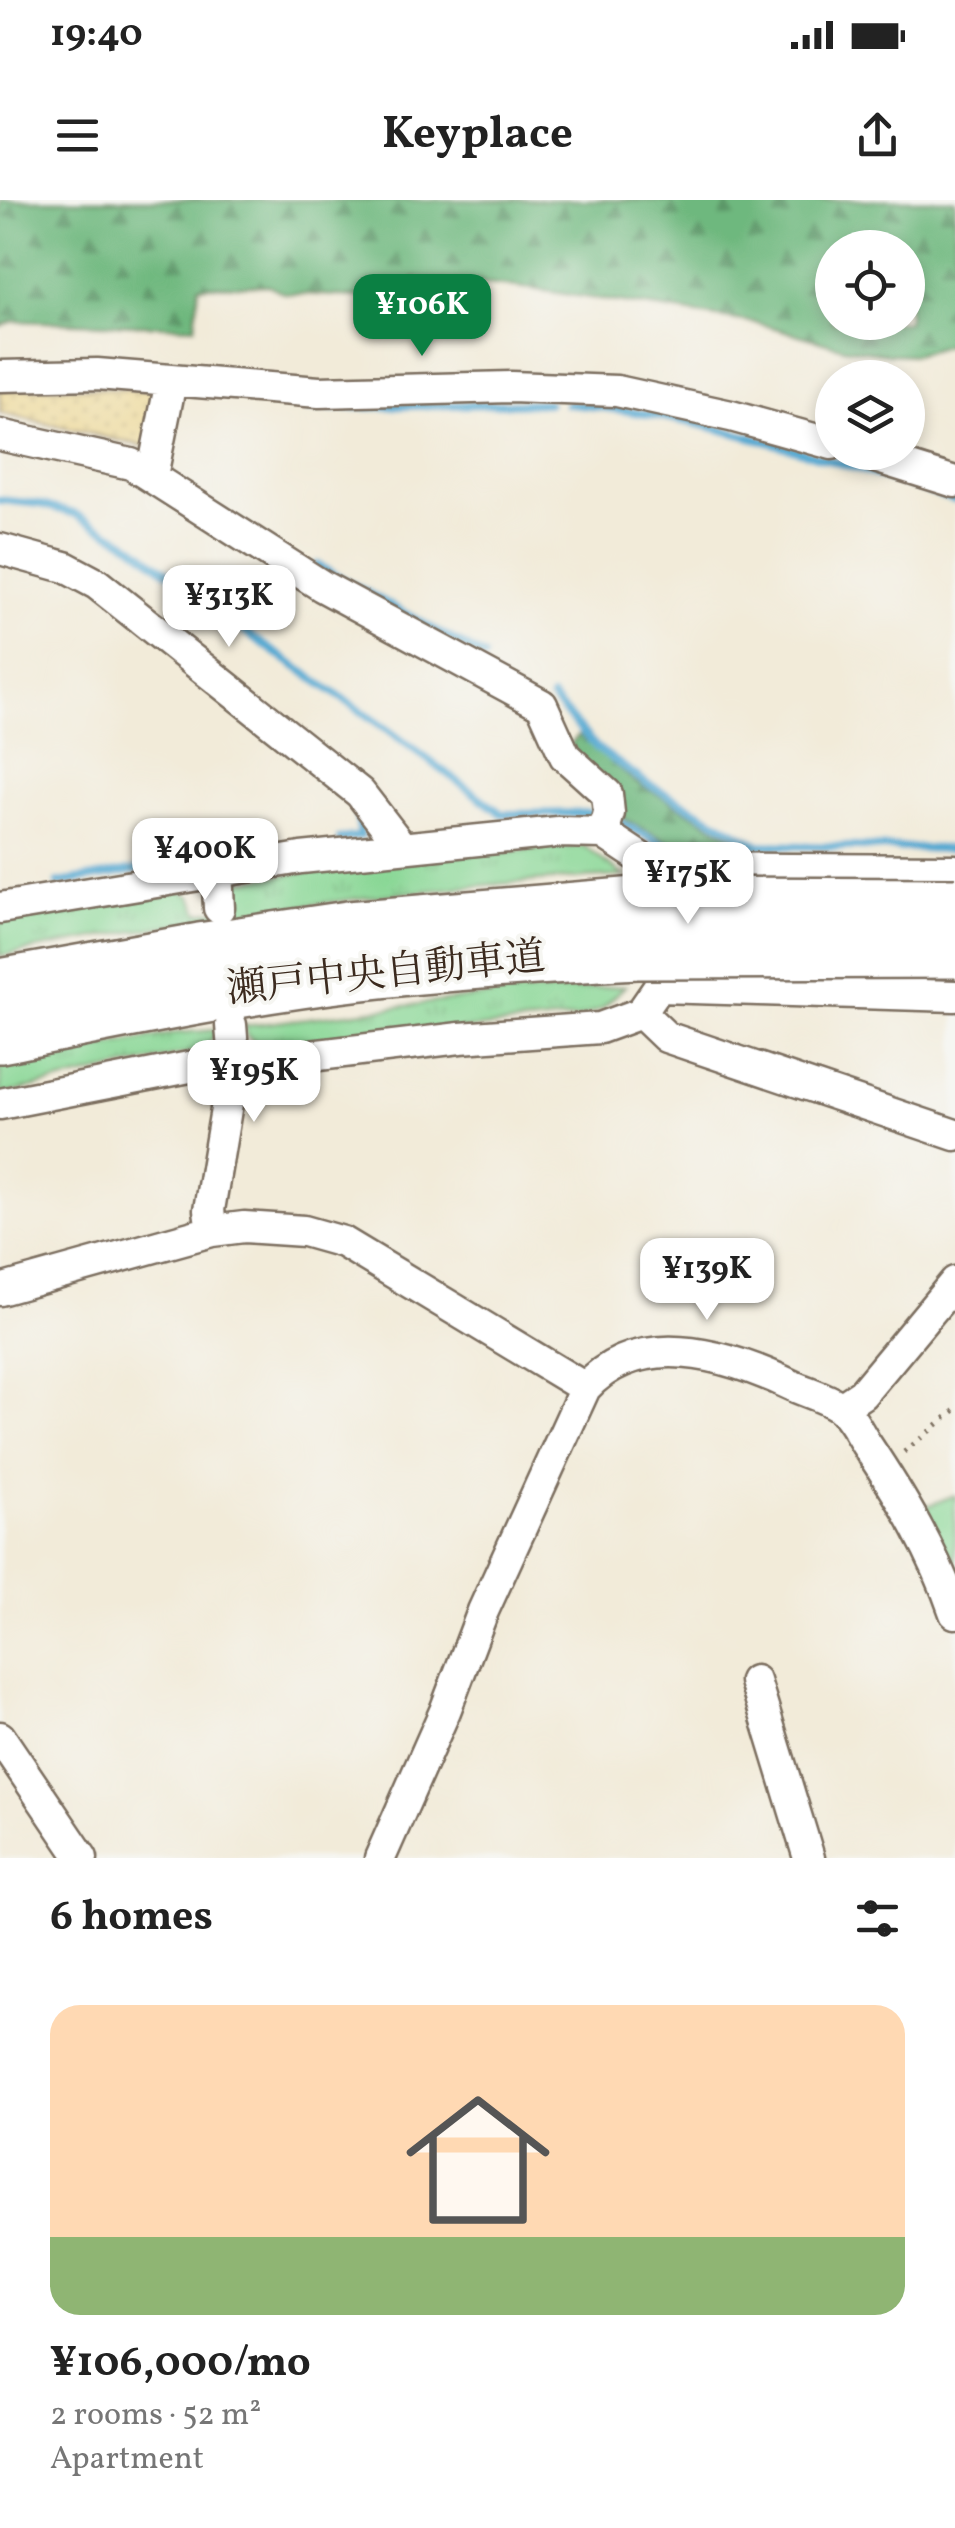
<!DOCTYPE html>
<meta charset="utf-8">
<style>
body{margin:0;font-family:Vollkorn,"Noto Serif JP",serif;background:#f6f6f6;color:#222;height:100vh;display:flex;flex-direction:column;font-size:38px;white-space:nowrap}
*{box-sizing:border-box;margin:0}
p{font-size:32px;color:#767676}
.icon{flex:none;width:55px;height:55px;fill:none;stroke:currentColor;stroke-width:2;stroke-linecap:round;stroke-linejoin:round}
.map{position:relative;height:1658px;overflow:hidden}
.drawer{display:flex;flex-direction:column;background:#fff;flex:1}
.drawer>*{flex:none}
.fabs{position:absolute;left:815px;top:30px;display:grid;gap:20px}
.fabs a{display:grid;place-items:center;width:110px;height:110px;border-radius:50%;background:#fff;box-shadow:0 5px 15px #0003;font-size:50px}
.price{position:absolute;translate:-50% -85px;padding:0 22px;border-radius:20px;background:#fff;color:#222;font-size:32px;line-height:65px;filter:drop-shadow(0 2px 5px #0008)}
.price::after{content:'';position:absolute;left:50%;top:60px;width:30px;height:22px;margin-left:-15px;background:inherit;clip-path:polygon(0 0,100% 0,50% 100%)}
.price.selected{background:#0b8043;color:#fff}
ul{padding:0;list-style:none}
li{display:grid;align-content:center;gap:20px;height:530px;padding:0 50px}
li span{display:grid;place-items:center;height:310px;border-radius:30px;color:#555}
li>.icon{margin-inline-start:auto}
span .icon{width:180px;height:180px;fill:#fffc;stroke-width:1}
li b{font-size:42px}
h2{display:flex;justify-content:space-between;align-items:center;height:120px;padding:0 50px;font-size:42px}
.status{display:flex;justify-content:space-between;align-items:center;height:70px;padding:0 50px;background:#fff;direction:ltr}
.status svg{height:28px;fill:currentColor}
header{display:flex;justify-content:space-between;align-items:center;height:130px;padding:0 50px;background:#fff;font-size:45px;font-weight:700}
.map>svg:first-child{display:block}
.grass{fill:url(#grass-tufts);stroke:#62805a;stroke-width:2.5}
.forest{fill:url(#forest-firs);stroke:#54714e;stroke-width:2.5;fill-rule:evenodd}
.sand{fill:url(#sand-dots);stroke:#94825e;stroke-width:2.5}
.park{fill:#89d795;stroke:#62805a;stroke-width:2.5}
.lines{fill:none;stroke-linecap:round;stroke-linejoin:round}
.stream{stroke:#55a9d1;stroke-width:8}
.minor-casing{stroke:#7b6e5f;stroke-width:35}
.motorway-casing{stroke:#7b6e5f;stroke-width:60}
.path{stroke:#7b6e5f;stroke-width:5;stroke-dasharray:2.5 8;stroke-linecap:butt}
.minor{stroke:#fff;stroke-width:30}
.motorway{stroke:#fff;stroke-width:55}
.motorway-bridge-casing{stroke:#7b6e5f;stroke-width:60;stroke-linecap:butt}
.motorway-bridge{stroke:#fff;stroke-width:55}
.labels{text-anchor:middle;dominant-baseline:central;stroke-width:8;stroke-linejoin:round;paint-order:stroke}
.street-label{font-size:40px;fill:#3b2a1e;stroke:#f6f6f2}
</style>
<div class="status"><b>19:40</b><svg viewBox="0 0 49 12"><path d="M0 12V9h3v3zM5 12V6h3v6zM10 12V3h3v9zM15 12V0h3v12zM26 1h20v11H26zM47 4h2v5h-2z"/></svg></div>
<header><svg class="icon" aria-label="menu" viewBox="0 0 24 24"><path d="M4 6h16M4 12h16M4 18h16"/></svg>Keyplace<svg class="icon" aria-label="share" viewBox="0 0 24 24"><path d="M12 15V3M7 8l5-5 5 5M5 13v7h14v-7"/></svg></header>
<div class="map">
<svg width="955" height="1658" viewBox="0 0 955 1658">
<defs>
<pattern id="grass-tufts" width="24" height="20" patternUnits="userSpaceOnUse" patternTransform="scale(2.5)"><rect width="24" height="20" fill="#89d795"/><path d="M3 7l-1-3M5 7V3M7 7l1-3M15 17l-1-3M17 17v-4M19 17l1-3" fill="none" stroke="#77b980"/></pattern>
<pattern id="forest-firs" width="22" height="20" patternUnits="userSpaceOnUse" patternTransform="scale(2.5)"><rect width="22" height="20" fill="#6eb87e"/><path d="M5 1l3.5 6h-7zM16 11l3.5 6h-7z" fill="#5c9667"/></pattern>
<pattern id="sand-dots" width="8" height="8" patternUnits="userSpaceOnUse" patternTransform="scale(2.5)"><rect width="8" height="8" fill="#eeda9e"/><path d="M2 2h.1M6 6h.1" fill="none" stroke="#cdbb88" stroke-width="1.8" stroke-linecap="round"/></pattern>
</defs>
<rect width="100%" height="100%" fill="#f6f6f2"/>
<filter id="ink" filterUnits="userSpaceOnUse"><feTurbulence type="fractalNoise" baseFrequency=".01" numOctaves="2"/><feDisplacementMap in="SourceGraphic" scale="20" xChannelSelector="R" yChannelSelector="G"/><feConvolveMatrix kernelMatrix="1 2 1 2 8 2 1 2 1" color-interpolation-filters="sRGB"/></filter>
<filter id="wash" filterUnits="userSpaceOnUse"><feTurbulence type="fractalNoise" baseFrequency=".0048" numOctaves="4" result="noise"/><feDisplacementMap in="SourceGraphic" scale="40" xChannelSelector="R" yChannelSelector="G"/><feGaussianBlur stdDeviation="2.25" result="paint"/><feColorMatrix in="noise" values="0 0 0 0 0 0 0 0 0 0 0 0 0 0 0 0 0 1.4 0 .05"/><feComposite in="paint" operator="in"/></filter>
<g filter="url(#wash)">
<rect width="100%" height="100%" fill="#f2ebd9"/>
<path class="grass" d="M584 646 624 676C415 685 205 716 0 756V717L176 688 192 697 199 713 228 709V696L235 682 388 660Z
M625 786 602 809 578 818 263 848 247 836 244 826 501 794Z
M218 830 205 849 0 895V866L176 833Z"/>
<path class="forest" d="M0 0H955V143L914 155 887 154 844 148 757 123 518 87 414 78 415 100 284 93 268 85 199 86 195 127 14 121 0 126ZM832 48H908V122H832Z
M579 535 634 581 743 643H672L624 619 570 544Z"/>
<path class="sand" d="M63 187 152 191 158 204 152 248 0 213V190Z"/>
<path class="park" d="M955 1295V1388L922 1308Z"/>
<g class="lines">
<path class="stream" d="M567 204C700 214 829 260 955 300
M307 208 548 203
M0 300 39 304 75 314 132 345 234 424 385 528 502 614 599 613
M317 365 484 457
M552 498 597 548 646 583 759 645
M616 621 673 649 759 645 955 649
M340 639 361 636 356 607
M58 683 252 651"/>
</g>
</g>
<g filter="url(#ink)">
<g class="lines">
<defs>
<path id="minor" d="M0 176 97 174 319 192 511 187 617 191 731 216 832 244
M0 235 131 264 322 386 542 505 565 556 607 594 609 613 603 633
M859 252 955 282
M152 276 171 181
M0 349 65 367 97 384 360 593 401 646
M217 670 219 708
M0 708 301 658 558 632 603 633 656 668 955 670
M641 813 666 837 955 935
M0 904 210 863 260 862 460 838 600 828 641 813 659 787 955 796
M212 1031 209 1010 234 862 231 825
M0 1090 212 1031 244 1027 304 1031 343 1042 585 1188
M841 1208 862 1194 955 1082
M755 1481 809 1658
M0 1537 82 1658
M380 1658 445 1511 483 1411 585 1188C640 1127 728 1155 791 1185 806 1192 826 1197 840 1207 851 1216 859 1233 866 1244 902 1298 934 1352 955 1413"/>
<path id="motorway" d="M0 787 200 751 349 729 637 705
M0 835C118 812 235 787 354 773 448 762 542 756 637 751"/>
</defs>
<use href="#minor" class="minor-casing"/>
<use href="#motorway" class="motorway-casing"/>
<path class="path" d="M904 1252 955 1210"/>
<use href="#minor" class="minor"/>
<use href="#motorway" class="motorway"/>
<defs>
<path id="motorway-bridge" d="M637 705 955 706
M637 751 955 750"/>
</defs>
<use href="#motorway-bridge" class="motorway-bridge-casing"/>
<use href="#motorway-bridge" class="motorway-bridge"/>
</g>
</g>
<g class="labels">
<g class="street-label">
<text transform="translate(386 775) rotate(-6)">瀬戸中央自動車道</text>
</g>
</g>
</svg>
<div class="fabs">
<a><svg class="icon" aria-label="locate" viewBox="0 0 24 24"><circle cx="12" cy="12" r="6"/><path d="M12 2v4M12 18v4M2 12h4M18 12h4"/></svg></a>
<a><svg class="icon" aria-label="layers" viewBox="0 0 24 24"><path d="M12 4l9 5-9 5-9-5zM3 14l9 5 9-5"/></svg></a>
</div>
<b class="price selected" style="left:422px;top:159px">¥106K</b>
<b class="price" style="left:229px;top:450px">¥313K</b>
<b class="price" style="left:205px;top:703px">¥400K</b>
<b class="price" style="left:688px;top:727px">¥175K</b>
<b class="price" style="left:254px;top:925px">¥195K</b>
<b class="price" style="left:707px;top:1123px">¥139K</b>
</div>
<section class="drawer">
<h2>6 homes<svg class="icon" aria-label="filters" viewBox="0 0 24 24"><path d="M4 7h16M4 17h16"/><circle cx="9" cy="7" r="2"/><circle cx="15" cy="17" r="2"/></svg></h2>
<ul>
<li><span style="background:linear-gradient(#ffd9b3 75%,#8fb573 0)"><svg class="icon" aria-label="home" viewBox="0 0 24 24"><path d="M3 11l9-7 9 7M6 9v11h12V9"/></svg></span><div><b>¥106,000/mo</b><p>2 rooms · 52 m²</p><p>Apartment</p></div></li>
</ul>
</section>
